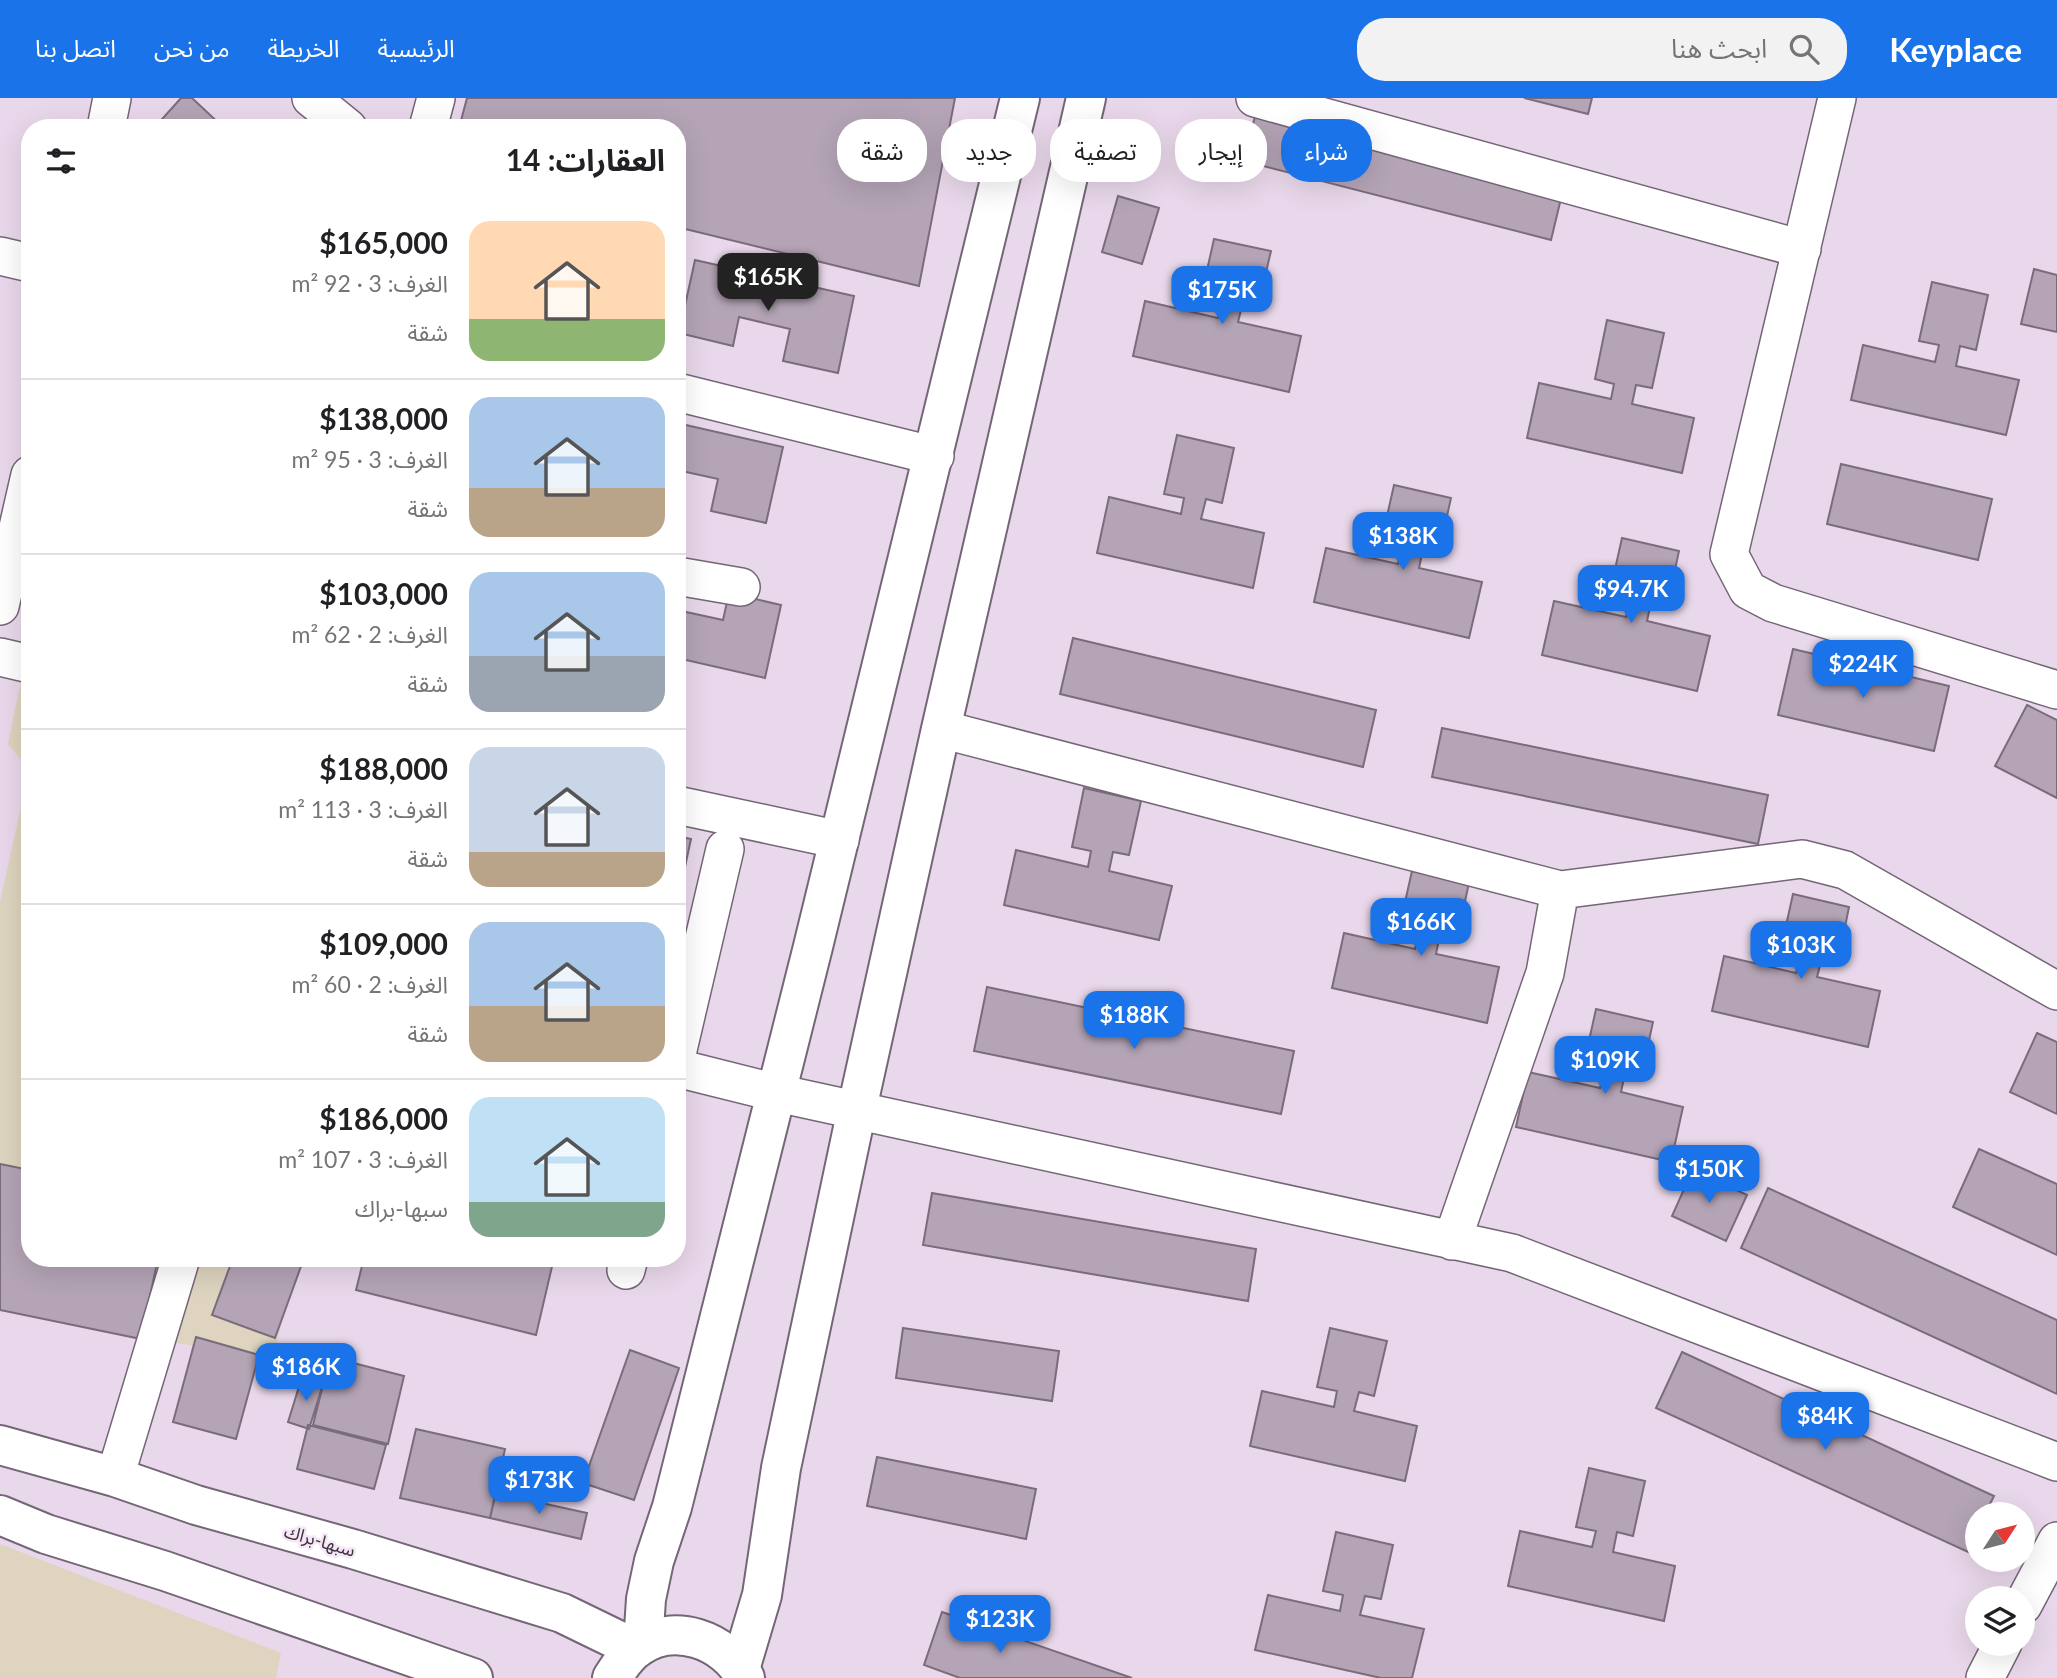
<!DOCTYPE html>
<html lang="ar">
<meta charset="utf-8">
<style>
body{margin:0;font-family:Lato,"Noto Sans Arabic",sans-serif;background:#f2f2f2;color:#202124;direction:rtl;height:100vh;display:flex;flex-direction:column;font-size:26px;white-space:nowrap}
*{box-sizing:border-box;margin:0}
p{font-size:23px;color:#757577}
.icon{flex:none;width:38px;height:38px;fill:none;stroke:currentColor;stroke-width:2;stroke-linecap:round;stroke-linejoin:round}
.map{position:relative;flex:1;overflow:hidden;direction:ltr}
.drawer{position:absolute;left:21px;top:21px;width:665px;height:1148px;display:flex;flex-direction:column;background:#fff;border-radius:28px;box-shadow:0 7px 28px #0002;direction:rtl}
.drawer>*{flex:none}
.banner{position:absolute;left:707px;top:21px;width:665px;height:63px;direction:rtl;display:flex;gap:14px}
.needle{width:46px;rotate:54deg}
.tools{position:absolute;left:1965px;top:1404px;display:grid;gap:14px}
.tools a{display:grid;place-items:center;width:70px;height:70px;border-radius:50%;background:#fff;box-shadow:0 7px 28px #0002;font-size:35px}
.price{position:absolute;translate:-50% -60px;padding:0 16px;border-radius:14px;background:#1a73e8;color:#fff;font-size:23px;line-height:46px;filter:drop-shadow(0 2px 4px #0008)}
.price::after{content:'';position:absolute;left:50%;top:42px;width:21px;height:16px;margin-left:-10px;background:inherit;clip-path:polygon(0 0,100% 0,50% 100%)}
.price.selected{background:#222;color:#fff}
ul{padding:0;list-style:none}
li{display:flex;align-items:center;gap:21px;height:175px;padding:0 21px}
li+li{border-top:2px solid #e0e0e0}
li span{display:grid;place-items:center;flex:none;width:196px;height:140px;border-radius:21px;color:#555}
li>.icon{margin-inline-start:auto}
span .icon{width:84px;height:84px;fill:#fffc;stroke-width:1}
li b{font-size:30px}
h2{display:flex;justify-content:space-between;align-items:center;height:84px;padding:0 21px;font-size:30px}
.tag{padding:0 24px;border-radius:28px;background:#fff;box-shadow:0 7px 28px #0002;font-size:24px;line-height:63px}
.tag.selected{background:#1a73e8;color:#fff}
header{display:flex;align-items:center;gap:42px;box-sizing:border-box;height:98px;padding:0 35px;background:#1a73e8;color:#fff}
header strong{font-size:33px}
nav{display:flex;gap:38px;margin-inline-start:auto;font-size:24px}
.search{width:490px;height:63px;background:#f2f2f2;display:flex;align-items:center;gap:18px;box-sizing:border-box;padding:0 24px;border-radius:28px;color:#757577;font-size:26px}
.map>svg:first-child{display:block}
.education{fill:#ded4bf}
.building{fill:#b4a4b6;stroke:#7b6c7c;stroke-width:2}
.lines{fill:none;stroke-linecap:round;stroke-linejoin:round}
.minor-casing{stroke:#746676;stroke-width:40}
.major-casing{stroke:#746676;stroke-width:42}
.highway-casing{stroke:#746676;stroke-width:42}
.minor{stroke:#fff;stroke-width:37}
.major{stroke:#fff;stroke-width:38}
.highway{stroke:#fff;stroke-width:38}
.labels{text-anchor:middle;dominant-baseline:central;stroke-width:5;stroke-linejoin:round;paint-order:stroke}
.street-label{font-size:18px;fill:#3a343b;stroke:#f7e6f8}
</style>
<header>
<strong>Keyplace</strong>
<div class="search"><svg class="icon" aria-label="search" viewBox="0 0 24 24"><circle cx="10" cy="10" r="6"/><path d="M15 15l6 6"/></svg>ابحث هنا</div>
<nav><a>الرئيسية</a><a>الخريطة</a><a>من نحن</a><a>اتصل بنا</a></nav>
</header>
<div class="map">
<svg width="2057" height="1580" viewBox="0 0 2057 1580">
<rect width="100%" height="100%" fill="#e9d8eb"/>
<path class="education" d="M22 577 30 579V1160H297L274 1257 141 1241 0 1212V804L29 672 8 646Z
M0 1446 281 1555 276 1580H0Z"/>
<path class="building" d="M181 0H192L224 30H154Z
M467 0H955L919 188 677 129V30H459Z
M1524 0H1592L1588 16Z
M1257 10 1564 88 1551 142 1244 63Z
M1118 98 1159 110 1142 166 1102 154Z
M1214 141 1271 153 1258 208 1243 204 1238 224 1301 238 1289 294 1133 258 1145 203 1218 220 1221 204 1201 199Z
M695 162 854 198 838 275 783 263 790 231 739 219 733 248 679 235Z
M2034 171 2057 177V234L2021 226Z
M1932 184 1988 197 1976 252 1960 248 1956 268 2019 282 2006 337 1851 302 1863 247 1935 264 1939 247 1919 243Z
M1607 222 1664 235 1652 290 1636 287 1632 306 1694 320 1682 375 1527 340 1539 285 1611 301 1614 286 1595 281Z
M677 325 783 349 766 425 711 413 718 381 677 372Z
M1177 337 1234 350 1222 405 1206 401 1201 421 1264 435 1253 490 1097 455 1109 399 1181 416 1184 400 1164 396Z
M1841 366 1992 401 1978 462 1827 426Z
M1394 387 1451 400 1439 454 1423 451 1419 470 1482 484 1469 540 1314 504 1326 450 1398 466 1401 449 1381 445Z
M1622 440 1679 453 1667 508 1651 504 1647 523 1710 538 1697 593 1542 557 1554 503 1626 519 1629 503 1609 498Z
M729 495 781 507 765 580 677 560V512L723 522Z
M1073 540 1376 612 1363 669 1060 596Z
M1793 551 1949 588 1934 653 1778 617Z
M2027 607 2057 622V700L1995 668Z
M1442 630 1768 697 1758 746 1432 679Z
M1084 690 1141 703 1129 757 1113 754 1109 773 1172 788 1159 842 1004 807 1016 752 1088 769 1091 753 1072 749Z
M677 738 691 741 677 806Z
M1412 773 1469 785 1457 839 1440 836 1436 856 1499 869 1487 925 1332 890 1344 835 1415 851 1419 835 1399 831Z
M1793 796 1849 809 1838 863 1822 860 1817 879 1880 893 1868 949 1712 913 1724 858 1796 875 1800 859 1780 855Z
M30 832V871L22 869Z
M987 889 1294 953 1281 1016 974 953Z
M1596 911 1653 924 1641 979 1625 975 1621 994 1683 1009 1671 1064 1516 1029 1528 974 1600 990 1604 974 1583 970Z
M2037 935 2057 944V1016L2010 994Z
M1979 1051 2057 1086V1157L1953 1109Z
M0 1066 30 1072V1160H158L141 1241 0 1212Z
M1693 1071 1747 1097 1726 1143 1672 1118Z
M1768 1090 2057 1222V1296L1741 1150Z
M932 1095 1256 1151 1248 1203 923 1147Z
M233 1160H304L275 1240 212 1217Z
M364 1160H554L536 1237 356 1192Z
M903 1230 1059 1253 1052 1303 896 1280Z
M1330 1230 1387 1243 1374 1298 1359 1294 1354 1313 1417 1328 1405 1383 1250 1348 1262 1293 1334 1309 1337 1293 1317 1289Z
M196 1239 259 1257 236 1341 173 1324Z
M630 1252 679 1270 634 1402 583 1385Z
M1682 1254 1994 1398 1985 1416H1978V1433L1968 1454 1656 1310Z
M330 1259 404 1278 388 1346 313 1327Z
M302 1279 323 1286 309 1331 288 1324Z
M308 1327 386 1347 374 1391 297 1371Z
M416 1331 505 1351 490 1420 400 1400Z
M877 1359 1036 1391 1026 1441 867 1408Z
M1589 1370 1645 1383 1633 1438 1617 1434 1613 1454 1675 1468 1664 1523 1508 1488 1520 1433 1592 1449 1596 1433 1576 1429Z
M496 1395 587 1415 581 1441 490 1420Z
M1336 1434 1393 1447 1381 1501 1365 1498 1360 1517 1424 1531 1412 1580H1381L1255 1552 1268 1497 1340 1513 1343 1497 1323 1493Z
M942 1514 1132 1580H960L924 1567Z"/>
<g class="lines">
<defs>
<path id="minor" d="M311 0 348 30
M1255 0 1802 151
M1837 0 1729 456 1748 492 1773 505 2057 592
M106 30 112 0
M428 30 436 0
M0 158 30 165
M677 294 935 358
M677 478 741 489
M0 508 30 377
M0 559 30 566
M941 631 1560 792 1545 875 1452 1143
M677 707 840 742
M1560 792 1802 761 1845 772 2057 893
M677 956 725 751
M677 970 777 995 1512 1155 2057 1364
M626 1172 629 1160
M115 1379 181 1160
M2023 1507 2057 1443
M1985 1580 2003 1545"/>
<path id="major" d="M643 1546 646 1501 654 1463 672 1409C791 940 908 471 1020 0
M740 1571 762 1497 781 1370 857 1011 941 631 1086 0"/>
<path id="highway" d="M0 1347 115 1379 196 1407 353 1451 562 1515 636 1551
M0 1417 46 1436 165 1473 473 1580
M612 1580C619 1569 626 1558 637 1550 673 1523 726 1542 745 1580"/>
</defs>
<use href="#minor" class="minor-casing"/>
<use href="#major" class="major-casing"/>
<use href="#highway" class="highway-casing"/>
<use href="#minor" class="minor"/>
<use href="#major" class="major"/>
<use href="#highway" class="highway"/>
</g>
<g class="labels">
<g class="street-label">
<text transform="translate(320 1442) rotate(16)">سبها-براك</text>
</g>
</g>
</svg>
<div class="tools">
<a><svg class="needle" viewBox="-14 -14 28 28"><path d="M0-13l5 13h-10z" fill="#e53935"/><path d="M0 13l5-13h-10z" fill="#757577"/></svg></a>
<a><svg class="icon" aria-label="layers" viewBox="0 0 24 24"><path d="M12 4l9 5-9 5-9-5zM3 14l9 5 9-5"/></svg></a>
</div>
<b class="price selected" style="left:768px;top:215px">$165K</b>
<b class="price" style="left:1222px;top:228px">$175K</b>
<b class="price" style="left:1403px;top:474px">$138K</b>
<b class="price" style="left:1631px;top:527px">$94.7K</b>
<b class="price" style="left:1863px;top:602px">$224K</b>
<b class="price" style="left:1421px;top:860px">$166K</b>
<b class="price" style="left:1801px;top:883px">$103K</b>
<b class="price" style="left:1134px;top:953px">$188K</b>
<b class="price" style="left:1605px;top:998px">$109K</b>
<b class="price" style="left:1709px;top:1107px">$150K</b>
<b class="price" style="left:306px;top:1305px">$186K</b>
<b class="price" style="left:1825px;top:1354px">$84K</b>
<b class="price" style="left:539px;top:1418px">$173K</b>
<b class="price" style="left:1000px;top:1557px">$123K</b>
<div class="banner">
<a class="tag selected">شراء</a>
<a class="tag">إيجار</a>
<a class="tag">تصفية</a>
<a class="tag">جديد</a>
<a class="tag">شقة</a>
</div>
<section class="drawer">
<h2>العقارات: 14<svg class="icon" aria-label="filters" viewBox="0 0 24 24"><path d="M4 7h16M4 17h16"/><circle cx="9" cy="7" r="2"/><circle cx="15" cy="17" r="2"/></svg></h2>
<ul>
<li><span style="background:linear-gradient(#ffd9b3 70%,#8fb573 0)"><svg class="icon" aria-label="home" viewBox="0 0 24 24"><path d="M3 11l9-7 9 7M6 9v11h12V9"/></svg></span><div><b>$165,000</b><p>الغرف: 3 · 92 m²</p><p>شقة</p></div></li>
<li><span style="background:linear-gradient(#a9c7e8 65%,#b9a48a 0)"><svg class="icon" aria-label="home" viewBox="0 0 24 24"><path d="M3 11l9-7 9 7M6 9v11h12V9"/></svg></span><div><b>$138,000</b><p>الغرف: 3 · 95 m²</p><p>شقة</p></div></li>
<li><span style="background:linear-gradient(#a9c7e8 60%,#9aa5b1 0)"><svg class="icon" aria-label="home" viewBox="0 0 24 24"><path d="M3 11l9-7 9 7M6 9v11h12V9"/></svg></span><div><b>$103,000</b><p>الغرف: 2 · 62 m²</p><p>شقة</p></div></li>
<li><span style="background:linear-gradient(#c9d6e8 75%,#b9a48a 0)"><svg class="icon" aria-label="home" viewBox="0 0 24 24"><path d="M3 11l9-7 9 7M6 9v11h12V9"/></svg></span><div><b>$188,000</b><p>الغرف: 3 · 113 m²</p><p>شقة</p></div></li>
<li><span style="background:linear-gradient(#a9c7e8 60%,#b9a48a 0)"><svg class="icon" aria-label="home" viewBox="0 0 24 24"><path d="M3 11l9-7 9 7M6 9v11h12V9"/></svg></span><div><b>$109,000</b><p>الغرف: 2 · 60 m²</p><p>شقة</p></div></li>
<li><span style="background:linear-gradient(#bfe0f5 75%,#7fa58c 0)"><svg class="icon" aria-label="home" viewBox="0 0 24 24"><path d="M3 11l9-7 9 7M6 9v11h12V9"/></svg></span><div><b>$186,000</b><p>الغرف: 3 · 107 m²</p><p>سبها-براك</p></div></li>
</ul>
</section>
</div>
